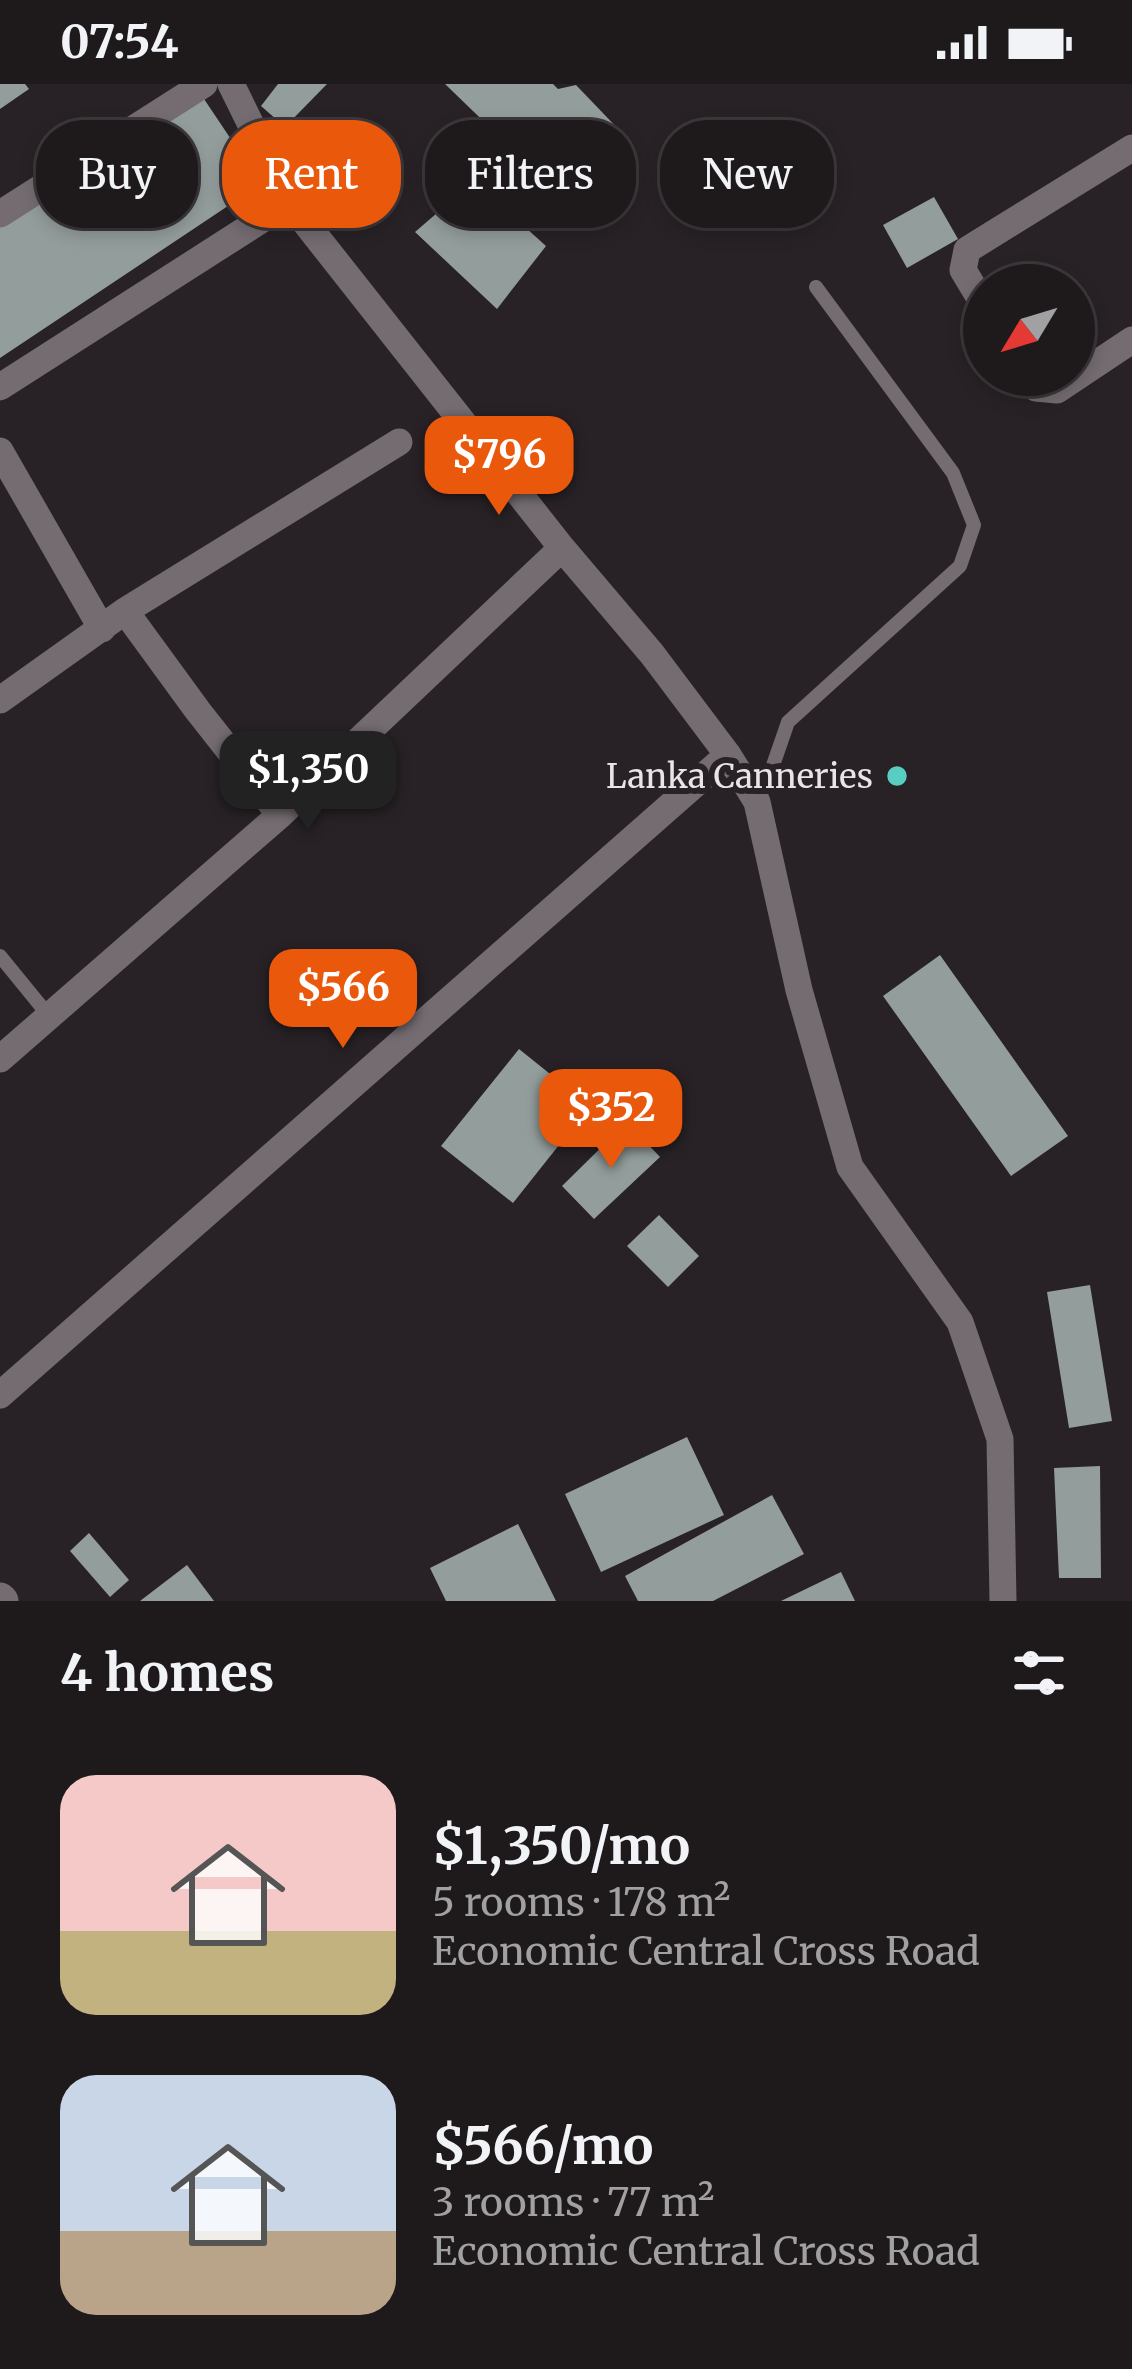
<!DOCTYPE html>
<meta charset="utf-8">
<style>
body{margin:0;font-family:Merriweather,serif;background:#262325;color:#f1f3f6;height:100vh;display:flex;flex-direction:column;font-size:45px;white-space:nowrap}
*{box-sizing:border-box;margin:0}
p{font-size:39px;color:#a1a1a3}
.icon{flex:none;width:66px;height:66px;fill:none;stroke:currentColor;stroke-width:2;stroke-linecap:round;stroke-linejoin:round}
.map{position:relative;height:1517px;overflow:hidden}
.sheet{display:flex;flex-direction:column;background:#1e1a1c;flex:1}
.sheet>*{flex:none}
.banner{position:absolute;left:36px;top:36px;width:1062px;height:108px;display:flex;gap:24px}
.needle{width:78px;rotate:232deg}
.fabs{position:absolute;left:963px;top:180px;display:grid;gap:24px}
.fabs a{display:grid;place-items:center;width:132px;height:132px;border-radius:50%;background:#1e1a1c;box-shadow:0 6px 18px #0003,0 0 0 3px #3c383b;font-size:60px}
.price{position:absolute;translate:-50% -102px;padding:0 27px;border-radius:24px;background:#ea580c;color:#fff;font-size:39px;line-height:78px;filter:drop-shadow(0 3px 6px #0008)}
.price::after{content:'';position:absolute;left:50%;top:72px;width:36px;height:27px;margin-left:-18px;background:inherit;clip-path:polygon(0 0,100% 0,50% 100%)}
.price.selected{background:#222;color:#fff}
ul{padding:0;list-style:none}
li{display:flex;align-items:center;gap:36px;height:300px;padding:0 60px}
li span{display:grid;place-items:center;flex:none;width:336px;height:240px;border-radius:36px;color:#555}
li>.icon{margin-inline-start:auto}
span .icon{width:144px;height:144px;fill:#fffc;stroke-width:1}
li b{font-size:51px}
h2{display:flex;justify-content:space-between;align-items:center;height:144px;padding:0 60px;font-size:51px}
.tag{padding:0 42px;border-radius:48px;background:#1e1a1c;box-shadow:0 6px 18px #0003,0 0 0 3px #3c383b;font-size:42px;line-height:108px}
.tag.selected{background:#ea580c;color:#fff}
.status{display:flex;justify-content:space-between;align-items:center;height:84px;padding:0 60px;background:#1e1a1c;direction:ltr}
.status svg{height:33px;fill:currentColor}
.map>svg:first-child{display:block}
.building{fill:#939d9b}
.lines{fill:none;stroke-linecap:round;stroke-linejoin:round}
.service{stroke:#746c71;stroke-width:14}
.minor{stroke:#746c71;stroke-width:27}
.secondary{stroke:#746c71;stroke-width:33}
.poi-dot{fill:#57cec1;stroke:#282226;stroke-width:4.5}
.labels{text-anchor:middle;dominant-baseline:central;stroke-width:12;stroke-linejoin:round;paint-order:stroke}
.poi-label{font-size:33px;fill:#e8e4e7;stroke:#282226;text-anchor:end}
</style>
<div class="status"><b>07:54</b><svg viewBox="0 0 49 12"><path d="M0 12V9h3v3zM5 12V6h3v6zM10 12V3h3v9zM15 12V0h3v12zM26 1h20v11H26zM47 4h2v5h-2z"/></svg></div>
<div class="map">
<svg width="1132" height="1517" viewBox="0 0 1132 1517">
<rect width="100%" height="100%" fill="#282226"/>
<path class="building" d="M0 0H25L29 5 0 25Z
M278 0H327L285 43 261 22Z
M445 0H553L558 5 576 1 623 50 566 117Z
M200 9 261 100 0 274V142Z
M474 97 546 162 497 225 415 148Z
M934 113 958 155 907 184 883 141Z
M940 871 1068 1052 1011 1092 883 912Z
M519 965 590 1022 513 1119 441 1062Z
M627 1038 660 1073 594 1135 562 1102Z
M659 1131 699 1172 668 1203 627 1162Z
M1090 1201 1112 1337 1069 1344 1047 1208Z
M687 1353 724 1431 601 1488 565 1410Z
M1100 1382 1101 1494H1059L1054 1384Z
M772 1411 804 1470 713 1517H638L625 1492Z
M518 1440 556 1517H446L430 1484Z
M89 1449 129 1496 110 1513 70 1467Z
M187 1481 214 1517H140Z
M841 1488 855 1517H781Z"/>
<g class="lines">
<path class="service" d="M757 718 769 693 788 638 960 482 974 441 953 389 816 203
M0 872 49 932"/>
<path class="minor" d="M231 0 289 118 562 464 652 570 728 671 757 718 799 906 850 1083 960 1238 1000 1355 1003 1517
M0 130 204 0
M984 221 963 186 967 166 1132 64
M1027 291 1036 304 1057 306 1132 256
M0 303 289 118
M0 367 102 545
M125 527 198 627 280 731
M0 616 125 527 399 358
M0 975 280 731 562 464
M0 1311 728 671"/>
<path class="secondary" d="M0 1515 2 1517"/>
</g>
<circle class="poi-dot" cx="897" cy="692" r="12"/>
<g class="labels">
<g class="poi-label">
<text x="873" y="692">Lanka Canneries</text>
</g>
</g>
</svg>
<div class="fabs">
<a><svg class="needle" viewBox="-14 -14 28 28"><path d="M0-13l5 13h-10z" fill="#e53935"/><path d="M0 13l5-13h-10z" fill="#a1a1a3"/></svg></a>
</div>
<b class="price" style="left:499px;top:434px">$796</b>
<b class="price selected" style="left:308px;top:749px">$1,350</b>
<b class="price" style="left:343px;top:967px">$566</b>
<b class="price" style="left:611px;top:1087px">$352</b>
<div class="banner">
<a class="tag">Buy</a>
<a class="tag selected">Rent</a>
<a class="tag">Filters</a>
<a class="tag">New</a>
</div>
</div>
<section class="sheet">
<h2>4 homes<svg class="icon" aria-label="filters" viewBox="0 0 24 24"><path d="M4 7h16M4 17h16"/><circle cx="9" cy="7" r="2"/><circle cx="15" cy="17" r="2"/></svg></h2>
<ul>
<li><span style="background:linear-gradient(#f6c9c9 65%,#c2b280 0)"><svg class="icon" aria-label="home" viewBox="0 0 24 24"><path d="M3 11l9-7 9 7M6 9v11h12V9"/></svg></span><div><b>$1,350/mo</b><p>5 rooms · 178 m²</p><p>Economic Central Cross Road</p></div></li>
<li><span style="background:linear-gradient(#c9d6e8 65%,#b9a48a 0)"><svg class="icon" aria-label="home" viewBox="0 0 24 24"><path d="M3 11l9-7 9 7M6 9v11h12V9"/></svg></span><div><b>$566/mo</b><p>3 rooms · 77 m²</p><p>Economic Central Cross Road</p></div></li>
</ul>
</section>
